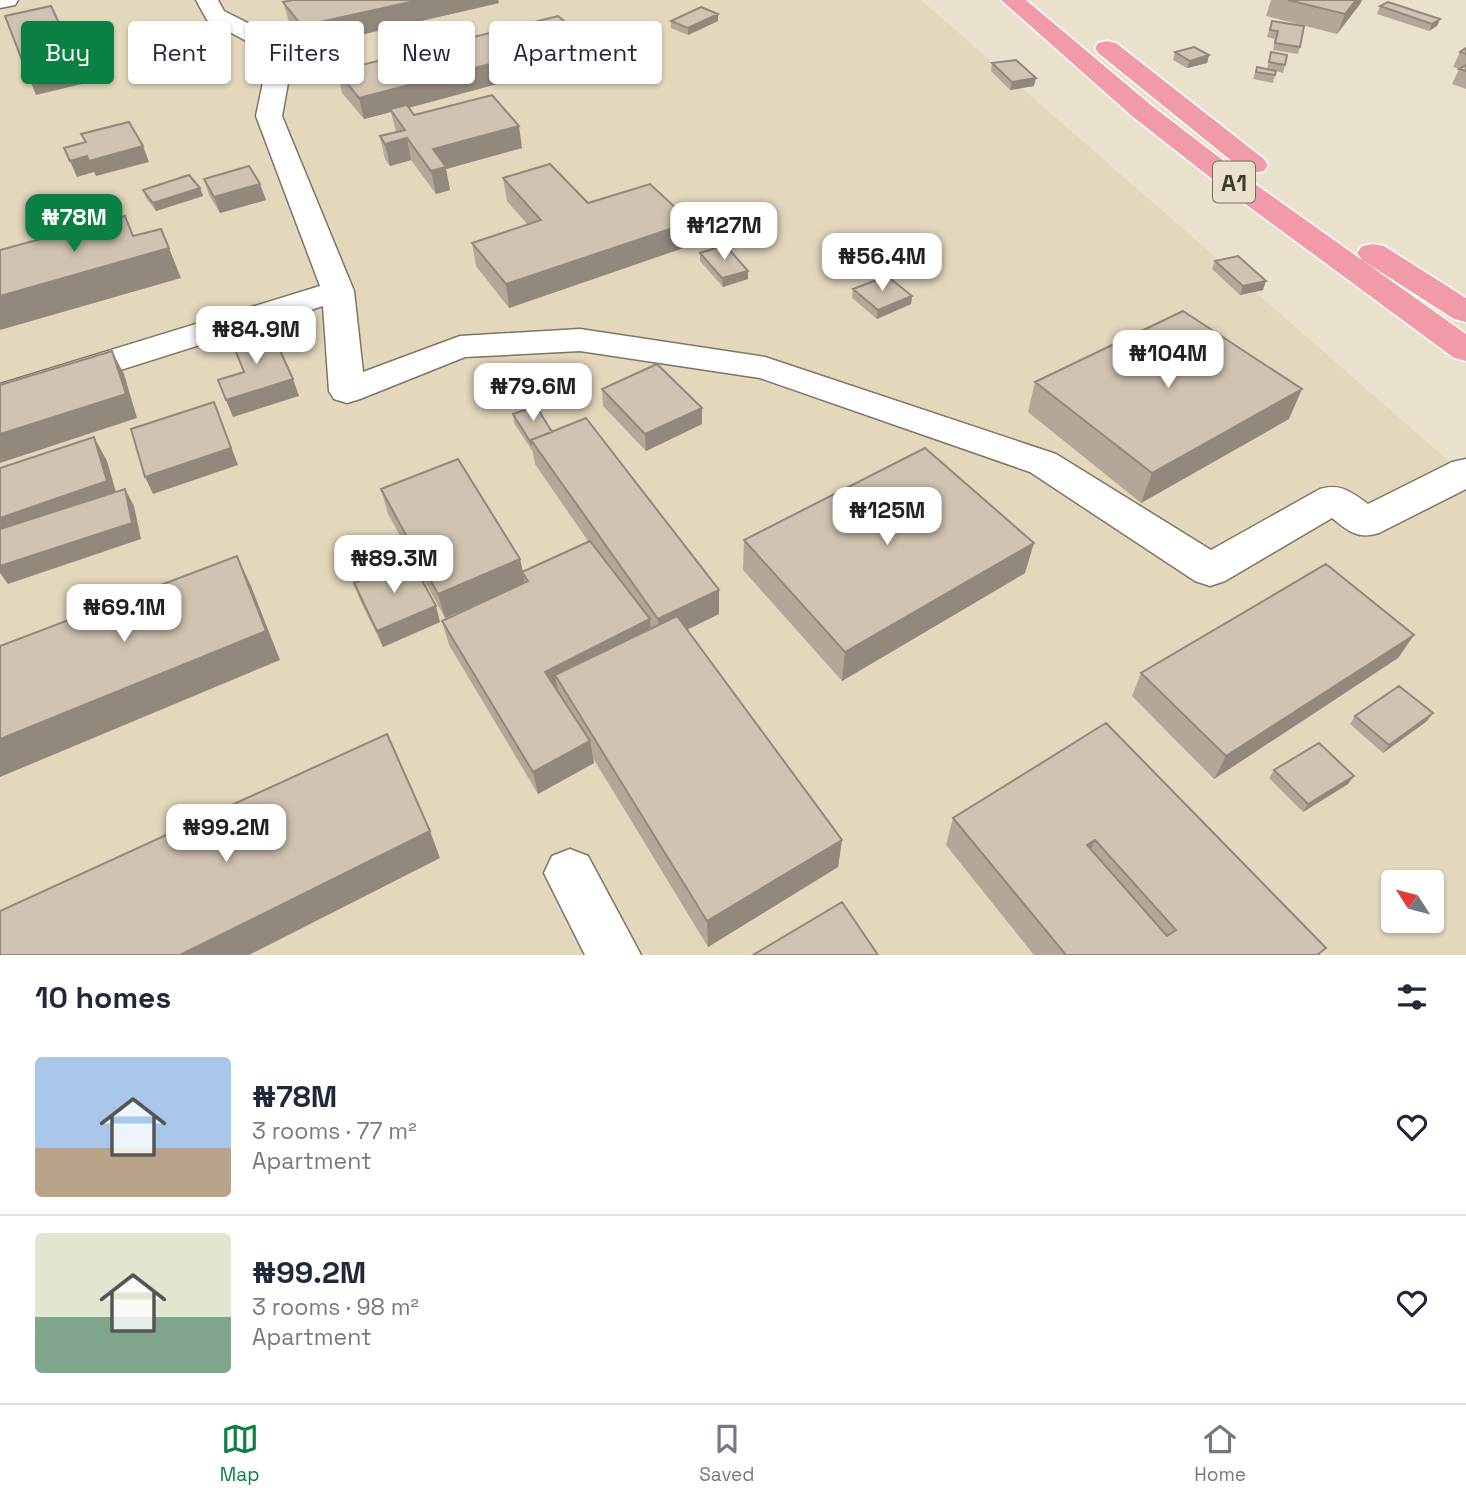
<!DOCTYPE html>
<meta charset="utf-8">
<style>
body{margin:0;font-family:"Space Grotesk",sans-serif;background:#f6f6f7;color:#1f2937;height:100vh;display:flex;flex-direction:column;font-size:26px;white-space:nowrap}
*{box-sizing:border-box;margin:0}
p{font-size:23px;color:#747a83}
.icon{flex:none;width:38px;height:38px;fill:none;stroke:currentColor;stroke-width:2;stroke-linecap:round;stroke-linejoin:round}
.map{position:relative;height:955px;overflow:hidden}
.sheet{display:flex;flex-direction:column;background:#fff;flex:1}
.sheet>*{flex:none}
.top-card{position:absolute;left:21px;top:21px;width:700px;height:63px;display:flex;gap:14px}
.needle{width:46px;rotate:306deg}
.tools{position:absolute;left:1381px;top:870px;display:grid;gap:14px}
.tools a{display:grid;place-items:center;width:63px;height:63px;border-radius:7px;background:#fff;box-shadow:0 2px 5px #0004;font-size:35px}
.price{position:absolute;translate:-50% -60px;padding:0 16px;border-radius:14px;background:#fff;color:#222;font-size:23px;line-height:46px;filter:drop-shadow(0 2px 4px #0008)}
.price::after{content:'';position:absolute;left:50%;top:42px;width:21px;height:16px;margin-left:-10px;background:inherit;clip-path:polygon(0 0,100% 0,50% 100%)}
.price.on{background:#0b8043;color:#fff}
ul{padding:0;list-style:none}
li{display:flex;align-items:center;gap:21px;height:175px;padding:0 35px}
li+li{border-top:2px solid #e0e1e3}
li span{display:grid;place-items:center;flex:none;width:196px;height:140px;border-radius:7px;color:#555}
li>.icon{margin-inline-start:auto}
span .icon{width:84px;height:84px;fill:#fffc;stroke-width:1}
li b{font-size:30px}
h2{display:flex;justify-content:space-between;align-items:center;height:84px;padding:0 35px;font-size:30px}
.tag{padding:0 24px;border-radius:7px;background:#fff;box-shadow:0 2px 5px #0004;font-size:24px;line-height:63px}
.tag.on{background:#0b8043;color:#fff}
.menu{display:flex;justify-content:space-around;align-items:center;height:98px;border-top:2px solid #e0e1e3;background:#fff;font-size:19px;color:#747a83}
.menu a{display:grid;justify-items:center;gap:4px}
.menu .on{color:#0b8043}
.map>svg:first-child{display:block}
.built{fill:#e3d7bc;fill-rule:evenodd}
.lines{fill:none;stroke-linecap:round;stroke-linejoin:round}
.minor-casing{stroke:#7e7564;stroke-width:3}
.highway-casing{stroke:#fff;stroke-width:3}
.minor{fill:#fff;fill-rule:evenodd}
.highway{fill:#f29ba8;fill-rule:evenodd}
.wall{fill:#b3a898}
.shaded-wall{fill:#92887c}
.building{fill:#d0c3b1;stroke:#92887c;stroke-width:2;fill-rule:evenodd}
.labels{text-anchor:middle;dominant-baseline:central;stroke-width:5;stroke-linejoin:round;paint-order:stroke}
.shield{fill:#eae1cd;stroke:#716c60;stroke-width:2}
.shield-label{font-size:24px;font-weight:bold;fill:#3d3a32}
</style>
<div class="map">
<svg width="1466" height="955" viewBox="0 0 1466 955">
<rect width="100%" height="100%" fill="#eae1cd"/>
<path class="built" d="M0 0H921L1466 476V955H0ZM1393 882H1432V920H1393Z"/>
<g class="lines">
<defs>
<path id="minor" d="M0 0H18L15 5 0 8Z
M196 0H218L224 11 291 45 294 50 282 116 354 291 363 372 460 336 580 329 765 357 1056 454 1211 550 1320 489C1341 483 1351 492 1368 504L1452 462 1466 459V489L1379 533C1358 540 1348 531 1332 518L1225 581 1210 586 1195 581 1030 472 760 378 580 351 465 357 360 399 347 403 334 399 329 391 323 306 0 408V384L320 286 256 116 269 53 207 20Z
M570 849 588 856 641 955H585L544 873 552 856Z"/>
<path id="highway" d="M1001 0H1026L1151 105 1241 174 1466 334V361L1454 358 1221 186 1133 117Z
M1107 41 1116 43 1264 159 1268 165 1264 171 1254 173 1244 171 1098 53 1095 48 1098 43Z
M1373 244 1384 246 1466 298V322L1454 319 1362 260 1357 253 1362 246Z"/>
</defs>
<use href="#minor" class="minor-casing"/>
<use href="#highway" class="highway-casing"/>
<use href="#minor" class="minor"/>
<use href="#highway" class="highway"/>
</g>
<path class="wall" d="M293 0H498L499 3 308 47 289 22 283 2Z
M1271 0H1362L1360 4 1337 34 1266 16Z
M1380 6 1440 19 1437 26 1429 31 1377 14Z
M671 21H718L688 35 671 28Z
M1272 21 1300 47 1298 54 1273 50 1275 39 1267 37Z
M1466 48V89L1452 84 1459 69 1453 67 1460 52Z
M1175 52 1209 55 1207 63 1187 68 1173 60Z
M1271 52 1285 65 1283 73 1276 71 1273 83 1253 79 1257 67 1267 69Z
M587 60 409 108 414 115 522 148 446 169 450 190 436 194 411 160 390 166 385 159 380 136 396 132 391 112 364 119 342 93 337 71Z
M992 63 1034 86 1010 90 991 71Z
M503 178 588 203 692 245 509 308 476 266 472 243 528 225 507 201Z
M204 179 260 184 266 200 220 213 209 195Z
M200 188 203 196 156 211 146 198 143 190Z
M700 253 748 279 723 287 700 261Z
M1215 261 1263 290 1240 295 1212 269Z
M853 289 912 296 911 304 877 319 852 298Z
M1035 382 1289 419 1141 503 1028 412Z
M602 389 702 408V424L646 451 603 406Z
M513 414 552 432 719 614 687 630 842 840 838 867 708 947 593 758 594 763 538 794 449 645 442 621 504 592 445 618 388 514 381 489 520 559 523 572 588 541 535 464 533 452 514 423Z
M744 540 1025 573 842 681 743 570Z
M354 583 440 622 383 647 360 600Z
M1414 635 1398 658 1214 779 1132 696 1141 673Z
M1355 716 1427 721 1383 753 1350 724Z
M1106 723 1320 955H1034L946 845 953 818Z
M1274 770 1348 784 1303 812 1269 778Z"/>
<path class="shaded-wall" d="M419 0H498L499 3 308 47 302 26Z
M1356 0H1362L1360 4 1337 34 1345 14Z
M718 14V21L688 35V28Z
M1440 19 1437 26 1429 31 1432 24Z
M586 39 587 60 392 112 390 109 391 112 364 119 359 98Z
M1209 55 1207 63 1187 68 1190 61Z
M77 62 86 83 36 95 27 73Z
M1036 78 1034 86 1010 90 1012 82Z
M519 126 522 148 446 169 450 190 436 194 431 171 433 149Z
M407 138 411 160 390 166 385 144Z
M143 146 149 162 96 176 94 172 77 177 70 161 87 156Z
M260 184 266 200 220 213 214 197Z
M200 188 203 196 156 211 153 203Z
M691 222 692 245 509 308 506 284Z
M169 248 181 278 0 330V296Z
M748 271V279L723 287 722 278Z
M1266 281 1263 290 1240 295 1243 286Z
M912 296 911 304 877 319 878 310Z
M112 351 124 374 137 418 0 463V434Z
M293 379 299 396 233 417 226 400Z
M1302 389 1289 419 1141 503 1152 473Z
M214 402 238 465 153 494 145 477Z
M702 408V424L646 451 645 434Z
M94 437 107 461 120 506 0 548V518Z
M125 489 134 506 141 539 8 584 0 573V566Z
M1034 543 1025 573 842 681 845 652Z
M237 556 251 586 280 660 0 777V739Z
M520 559 525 583 445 618 438 594Z
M719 590V614L659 643 658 619Z
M436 606 440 622 383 647 377 631Z
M650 619 652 642 555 675 558 691 550 695 545 672Z
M1414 635 1398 658 1214 779 1226 756Z
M1433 713 1427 721 1383 753 1389 745Z
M590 741 594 763 538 794 533 772Z
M1354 776 1348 784 1303 812 1308 804Z
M430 831 440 858 249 955H180Z
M842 840 838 867 708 947 707 921Z
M1095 840 1083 867 1087 845Z"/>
<path class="building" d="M293 0H419L302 26 283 2Z
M1288 0H1356L1345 14Z
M1388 2 1440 19 1432 24 1380 6Z
M51 6 77 62 27 73 5 16Z
M701 7 718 14 688 28 671 21Z
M558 16 586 39 359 98 337 71Z
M1272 21 1304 26 1300 47 1275 43 1278 31 1270 30Z
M1194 47 1209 55 1190 61 1175 52Z
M1466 48V54L1460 52Z
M1271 52 1287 55 1285 65 1269 62Z
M1016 60 1036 78 1012 82 992 63Z
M1466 65V71L1459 69Z
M1257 67 1276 71 1275 75 1256 72Z
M492 95 519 126 433 149 446 167 431 171 407 138 385 144 380 136 405 130 390 109 407 105 414 115Z
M129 122 143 146 89 161 87 156 70 161 64 148 86 142 81 134Z
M550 164 588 203 650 184 691 222 506 284 472 243 541 220 503 178Z
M249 166 260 184 214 197 204 179Z
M189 175 200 188 153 203 143 190Z
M125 216 133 236 161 229 169 248 0 296V250Z
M725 245 748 271 722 278 700 253Z
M1238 256 1266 281 1243 286 1215 261Z
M887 276 912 296 878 310 853 289Z
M1183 311 1302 389 1152 473 1035 382Z
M271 331 293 379 226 400 218 380 244 372 232 342Z
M112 351 126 394 0 434V385Z
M657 364 702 408 645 434 602 389Z
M214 402 231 448 145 477 131 429Z
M536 406 552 432 531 440V443L513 414Z
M586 418 719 590 658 619 531 440Z
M94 437 107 481 0 518V468Z
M925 448 1034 543 845 652 744 540Z
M458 459 520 559 438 594 381 489Z
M125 489 132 523 0 566V529Z
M590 541 650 619 545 672 590 741 533 772 442 621 528 581 522 572Z
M237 556 266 631 0 739V646Z
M411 560 436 606 377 631 354 583Z
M1326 564 1414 635 1226 756 1141 673Z
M677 616 842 840 707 921 555 675Z
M1399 686 1433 713 1389 745 1355 716Z
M1106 723 1326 948 1317 955H1066L953 818ZM1095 840 1176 930 1167 936 1087 845Z
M387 734 430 831 180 955H0V911Z
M1319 743 1354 776 1308 804 1274 770Z
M842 902 878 955H753Z"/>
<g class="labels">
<rect class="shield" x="1213" y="161.5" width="42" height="41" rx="5"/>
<g class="shield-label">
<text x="1234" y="182">A1</text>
</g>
</g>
</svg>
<div class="tools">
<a><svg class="needle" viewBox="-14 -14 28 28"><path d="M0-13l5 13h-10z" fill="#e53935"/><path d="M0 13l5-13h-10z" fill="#747a83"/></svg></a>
</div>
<b class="price on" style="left:74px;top:254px">₦78M</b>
<b class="price" style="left:724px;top:262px">₦127M</b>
<b class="price" style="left:882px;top:293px">₦56.4M</b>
<b class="price" style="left:256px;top:366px">₦84.9M</b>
<b class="price" style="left:1168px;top:390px">₦104M</b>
<b class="price" style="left:533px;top:423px">₦79.6M</b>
<b class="price" style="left:887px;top:547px">₦125M</b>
<b class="price" style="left:394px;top:595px">₦89.3M</b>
<b class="price" style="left:124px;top:644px">₦69.1M</b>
<b class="price" style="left:226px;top:864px">₦99.2M</b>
<div class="top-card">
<a class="tag on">Buy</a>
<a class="tag">Rent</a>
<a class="tag">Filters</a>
<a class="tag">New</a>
<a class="tag">Apartment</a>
</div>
</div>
<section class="sheet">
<h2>10 homes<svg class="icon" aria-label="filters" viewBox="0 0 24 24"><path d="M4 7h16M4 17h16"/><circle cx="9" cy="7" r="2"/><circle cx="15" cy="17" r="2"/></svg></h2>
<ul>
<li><span style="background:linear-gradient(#a9c7e8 65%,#b9a48a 0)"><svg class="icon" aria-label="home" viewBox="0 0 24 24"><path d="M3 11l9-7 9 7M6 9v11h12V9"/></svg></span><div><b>₦78M</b><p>3 rooms · 77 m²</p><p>Apartment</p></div><svg class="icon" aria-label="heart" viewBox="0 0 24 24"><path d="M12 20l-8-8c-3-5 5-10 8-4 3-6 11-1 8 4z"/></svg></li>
<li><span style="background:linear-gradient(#dfe7d0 60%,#7fa58c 0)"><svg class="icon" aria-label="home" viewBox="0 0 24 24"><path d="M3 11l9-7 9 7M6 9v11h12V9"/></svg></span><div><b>₦99.2M</b><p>3 rooms · 98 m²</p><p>Apartment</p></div><svg class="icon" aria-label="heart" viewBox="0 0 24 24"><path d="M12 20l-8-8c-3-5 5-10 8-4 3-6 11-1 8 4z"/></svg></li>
</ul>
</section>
<nav class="menu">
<a class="on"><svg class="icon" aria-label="map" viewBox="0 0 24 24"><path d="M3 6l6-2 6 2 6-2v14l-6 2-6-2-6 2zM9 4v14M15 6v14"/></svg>Map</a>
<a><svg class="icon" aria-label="saved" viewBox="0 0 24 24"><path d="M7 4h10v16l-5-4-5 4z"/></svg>Saved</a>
<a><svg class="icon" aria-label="home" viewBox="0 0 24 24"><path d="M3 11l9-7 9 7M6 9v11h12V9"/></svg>Home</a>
</nav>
